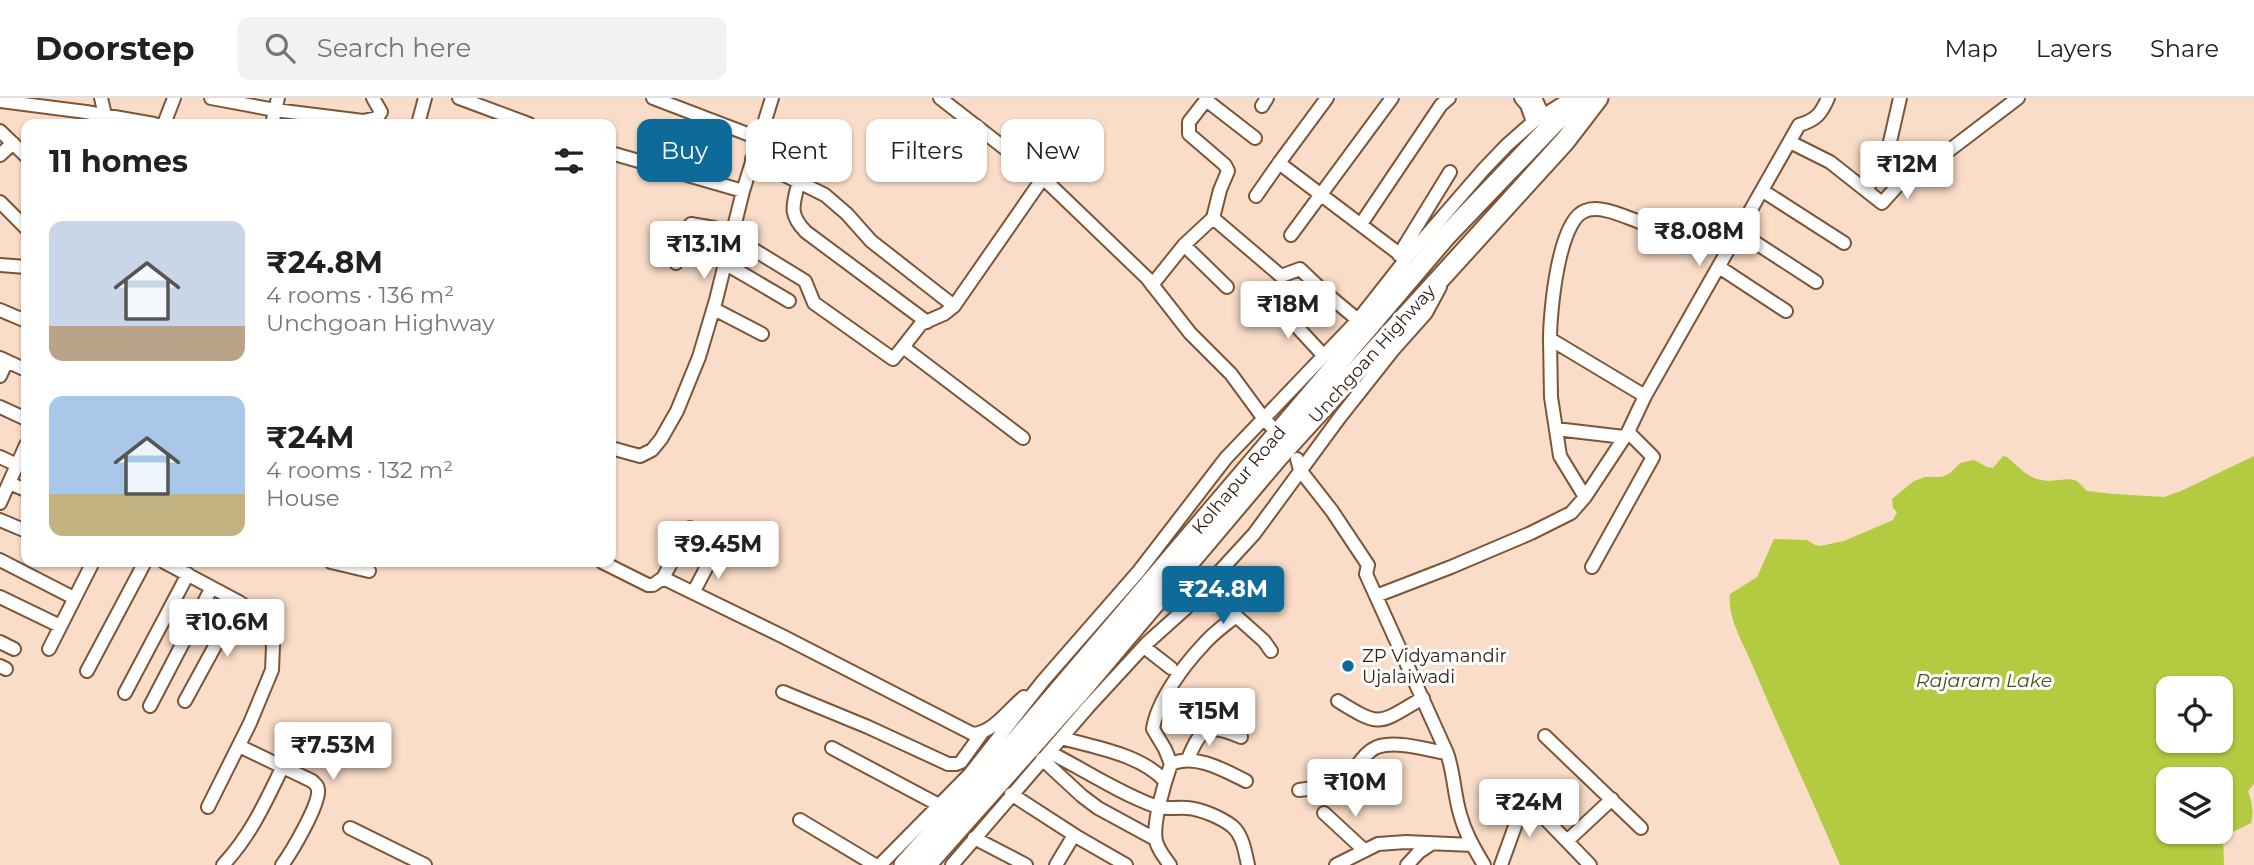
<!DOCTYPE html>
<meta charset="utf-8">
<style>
body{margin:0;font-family:Montserrat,sans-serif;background:#f2f2f2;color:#202124;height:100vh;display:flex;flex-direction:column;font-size:26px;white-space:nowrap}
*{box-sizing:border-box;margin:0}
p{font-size:23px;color:#757577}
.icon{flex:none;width:38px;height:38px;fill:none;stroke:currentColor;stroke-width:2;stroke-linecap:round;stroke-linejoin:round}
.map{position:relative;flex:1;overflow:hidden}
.side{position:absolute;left:21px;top:21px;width:595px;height:448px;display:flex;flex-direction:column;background:#fff;border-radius:14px;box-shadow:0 2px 5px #0004}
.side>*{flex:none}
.guide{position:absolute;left:637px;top:21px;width:665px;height:63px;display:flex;gap:14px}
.buttons{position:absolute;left:2156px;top:578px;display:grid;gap:14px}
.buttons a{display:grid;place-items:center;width:77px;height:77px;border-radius:14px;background:#fff;box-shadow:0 2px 5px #0004;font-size:35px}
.price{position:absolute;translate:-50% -60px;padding:0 16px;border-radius:7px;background:#fff;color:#222;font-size:23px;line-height:46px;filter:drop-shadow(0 2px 4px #0008)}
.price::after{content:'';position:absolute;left:50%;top:42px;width:21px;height:16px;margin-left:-10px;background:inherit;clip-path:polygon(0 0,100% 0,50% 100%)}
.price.active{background:#0d6a99;color:#fff}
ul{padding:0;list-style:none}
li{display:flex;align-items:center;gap:21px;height:175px;padding:0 28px}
li span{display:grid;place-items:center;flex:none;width:196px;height:140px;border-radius:14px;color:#555}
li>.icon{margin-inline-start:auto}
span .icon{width:84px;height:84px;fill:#fffc;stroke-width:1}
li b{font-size:30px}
h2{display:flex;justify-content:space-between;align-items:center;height:84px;padding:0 28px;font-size:30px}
.chip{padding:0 24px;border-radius:14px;background:#fff;box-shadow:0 2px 5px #0004;font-size:24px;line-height:63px}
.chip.active{background:#0d6a99;color:#fff}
header{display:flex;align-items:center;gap:42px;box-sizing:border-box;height:98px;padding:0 35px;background:#fff;border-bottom:2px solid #e0e0e0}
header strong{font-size:33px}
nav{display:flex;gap:38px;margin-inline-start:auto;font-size:24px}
.search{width:490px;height:63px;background:#f2f2f2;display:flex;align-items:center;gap:18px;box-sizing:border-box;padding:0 24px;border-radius:14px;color:#757577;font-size:26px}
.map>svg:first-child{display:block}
.water{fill:#b3cb41;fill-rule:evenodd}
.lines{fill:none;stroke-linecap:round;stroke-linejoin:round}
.minor-casing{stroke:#7d5536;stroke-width:16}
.highway-casing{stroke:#7d5536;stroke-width:23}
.minor{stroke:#fff;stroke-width:12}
.highway{stroke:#fff;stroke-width:19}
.poi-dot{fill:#0d6a99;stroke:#fff;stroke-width:2.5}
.labels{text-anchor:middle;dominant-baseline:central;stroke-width:6;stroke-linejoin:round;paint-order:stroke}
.street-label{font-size:18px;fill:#301f12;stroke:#fff}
.poi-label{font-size:18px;fill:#301f12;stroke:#fff;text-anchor:start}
.water-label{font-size:19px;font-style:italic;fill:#48521d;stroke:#fff}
</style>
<header>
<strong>Doorstep</strong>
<div class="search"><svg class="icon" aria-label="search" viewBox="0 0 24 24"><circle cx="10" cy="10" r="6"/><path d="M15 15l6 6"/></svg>Search here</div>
<nav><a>Map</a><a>Layers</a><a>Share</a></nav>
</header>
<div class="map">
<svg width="2254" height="767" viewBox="0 0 2254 767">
<rect width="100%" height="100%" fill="#f9ddc8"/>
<path class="water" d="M2003 358 2007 359 2025 375 2036 381 2048 383 2070 381 2077 383 2087 393 2114 396 2164 399 2181 393 2254 358V686L2248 693C2252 705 2254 713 2251 725L2223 739 2224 767H1840C1812 700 1780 634 1752 566 1743 545 1727 519 1730 496L1757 479 1774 441 1807 442 1815 447 1820 448 1844 443 1893 422 1897 414 1893 410 1892 401 1914 383 1925 379H1942L1950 375 1960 365 1974 362 1987 369 1993 370ZM2168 590H2221V642H2168ZM2168 681H2221V733H2168Z"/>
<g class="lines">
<defs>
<path id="minor" d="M101 0 105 17
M211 0 275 12 363 23 377 20 381 14 373 0
M459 0 529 26
M653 0 758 40
M940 0 1043 80 1147 180 1190 235 1231 276 1264 321 1275 332
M1327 0 1279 65 1406 161
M1521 0 1527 7 1533 24
M1535 0 1542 15 1541 18
M0 3 86 14 154 26
M1262 8 1267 0
M164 26 174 0
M272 26 278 0
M418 26 425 0
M761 30 805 64
M0 33 26 58
M1790 44 1830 64 1882 105 1900 85 1947 54 2018 0
M611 55 743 93
M0 57 13 45
M752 61 825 97 847 116 871 143 954 208
M799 83C793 107 788 116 806 134L927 224
M1866 92 1883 67 1887 57 1900 0
M1763 93 1844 145
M1256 98 1279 65
M0 104 26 130
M1213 120 1220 92 1228 73 1225 67 1189 36V24L1206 2 1255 40
M1643 125C1627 120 1601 106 1585 113 1558 122 1550 216 1550 241L1645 298 1799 27C1816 22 1821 16 1828 0
M1361 126 1441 7 1449 0
M1739 134 1816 184
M1291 137 1392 0
M1184 147 1227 189
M1399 157 1450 74
M676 165 677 143 691 126 714 130 733 139 805 183 814 205 893 261 903 249 1023 340
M726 166 789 203
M0 167 26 169
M1719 169 1786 213
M1152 187 1184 147 1213 120 1281 178 1300 171 1322 192 1358 222
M1275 205 1324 258
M714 211 762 236
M0 212 26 223
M1550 241 1551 299 1560 358 1585 399
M903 249 921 226 944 216 954 208 1043 80
M0 260 26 272
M0 278 7 263
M0 309 26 321
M1556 331 1624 339
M611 350 640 358 652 352 661 341 677 313 699 259 716 202 743 93 772 0
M0 359 17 367
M1297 361 1300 372 1332 413 1368 467 1366 476 1447 655C1454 675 1454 696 1460 716 1465 735 1474 750 1484 767
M9 385 26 392
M0 405 26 347
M0 422 26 433
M0 462 74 500
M164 464 239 504 261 519 269 530 273 548 272 572 250 625 208 709
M331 464 369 473
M602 464 648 487H653L663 480 690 430
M1592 469 1653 359 1628 334
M1217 476 1236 518 1264 543 1271 553
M663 480 784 539 973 636C994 634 1008 612 1024 599
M693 495 714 455
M1376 498 1451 469 1531 435 1571 415 1585 399 1628 334 1645 298
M0 499 60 528
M0 544 14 551
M1144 549 1171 570
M49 551 93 464
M0 568 6 571
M87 573 145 464
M783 594 868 629 948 666H956L961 664 982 635
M125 595 188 476
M185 603 239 504
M1338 603C1383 631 1379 625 1423 600
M150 608 211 491
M1545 638 1641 730
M1062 640C1096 650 1140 656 1165 683
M239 648 312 683C315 686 318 687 318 692 320 706 291 755 282 767
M832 650 939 707
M1049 654C1085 672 1117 694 1155 708 1165 712 1176 709 1187 710 1201 711 1220 719 1232 728 1243 737 1245 754 1248 767
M1042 661 1082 698 1098 710 1155 741
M1188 661C1201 628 1209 625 1241 639
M1171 666C1195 655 1224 672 1246 683
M1299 692C1319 690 1339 685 1354 671 1361 663 1367 653 1377 649 1398 642 1426 652 1447 655
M1011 696 1079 740 1126 767
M1533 708 1590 767
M1324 715 1364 752
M800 722 875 767
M350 730 425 767
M974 740 1026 767
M1567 743 1612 701
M223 767C251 737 265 705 283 668
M880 767 969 677 1043 583 1139 473 1226 360 1358 222 1406 161 1484 71 1507 47 1533 24 1568 2
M952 767 1088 609 1147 545 1186 510 1254 436 1340 319 1393 252 1426 215 1440 189
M1056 767 1074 737
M1170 767C1165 760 1158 752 1156 743 1152 726 1165 683 1171 666L1165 651 1153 631C1157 603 1184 567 1203 547 1212 536 1225 527 1236 518
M1336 767 1378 746 1406 744 1472 747
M1407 767 1419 754 1431 746
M1501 767 1518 720 1524 713 1540 703"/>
<path id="highway" d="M904 767 1021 637 1445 139 1578 0
M926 767 1078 596 1278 359 1565 43 1598 0"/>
</defs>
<use href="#minor" class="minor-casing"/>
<use href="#highway" class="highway-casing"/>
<use href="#minor" class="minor"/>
<use href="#highway" class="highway"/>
</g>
<circle class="poi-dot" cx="1348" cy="568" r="7"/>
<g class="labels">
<g class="street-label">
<text transform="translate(1372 256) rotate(-48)">Unchgoan Highway</text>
<text transform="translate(1239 382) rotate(-50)">Kolhapur Road</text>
</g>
<g class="poi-label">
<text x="1362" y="558">ZP Vidyamandir<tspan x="1362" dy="21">Ujalaiwadi</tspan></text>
</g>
<g class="water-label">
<text x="1984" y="582">Rajaram Lake</text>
</g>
</g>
</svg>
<div class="buttons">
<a><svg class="icon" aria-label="locate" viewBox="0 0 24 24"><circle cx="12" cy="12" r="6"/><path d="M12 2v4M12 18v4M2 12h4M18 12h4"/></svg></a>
<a><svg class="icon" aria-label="layers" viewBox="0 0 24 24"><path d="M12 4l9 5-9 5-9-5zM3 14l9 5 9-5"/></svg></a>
</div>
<b class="price" style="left:1907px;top:103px">₹12M</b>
<b class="price" style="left:1699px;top:170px">₹8.08M</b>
<b class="price" style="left:704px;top:183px">₹13.1M</b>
<b class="price" style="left:1288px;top:243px">₹18M</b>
<b class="price" style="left:718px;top:483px">₹9.45M</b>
<b class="price active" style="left:1223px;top:528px">₹24.8M</b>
<b class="price" style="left:227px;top:561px">₹10.6M</b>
<b class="price" style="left:1209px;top:650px">₹15M</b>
<b class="price" style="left:333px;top:684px">₹7.53M</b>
<b class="price" style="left:1355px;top:721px">₹10M</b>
<b class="price" style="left:1529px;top:741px">₹24M</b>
<div class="guide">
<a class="chip active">Buy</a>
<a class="chip">Rent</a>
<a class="chip">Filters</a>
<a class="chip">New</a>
</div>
<section class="side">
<h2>11 homes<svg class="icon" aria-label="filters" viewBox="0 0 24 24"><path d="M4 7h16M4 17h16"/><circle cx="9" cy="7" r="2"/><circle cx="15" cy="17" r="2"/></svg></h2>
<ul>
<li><span style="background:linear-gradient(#c9d6e8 75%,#b9a48a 0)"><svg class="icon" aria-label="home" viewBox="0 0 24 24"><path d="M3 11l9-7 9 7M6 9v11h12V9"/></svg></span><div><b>₹24.8M</b><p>4 rooms · 136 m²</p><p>Unchgoan Highway</p></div></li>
<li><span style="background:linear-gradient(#a9c7e8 70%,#c2b280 0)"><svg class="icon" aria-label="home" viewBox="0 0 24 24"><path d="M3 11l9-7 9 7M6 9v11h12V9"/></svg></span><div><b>₹24M</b><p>4 rooms · 132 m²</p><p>House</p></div></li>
</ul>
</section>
</div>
